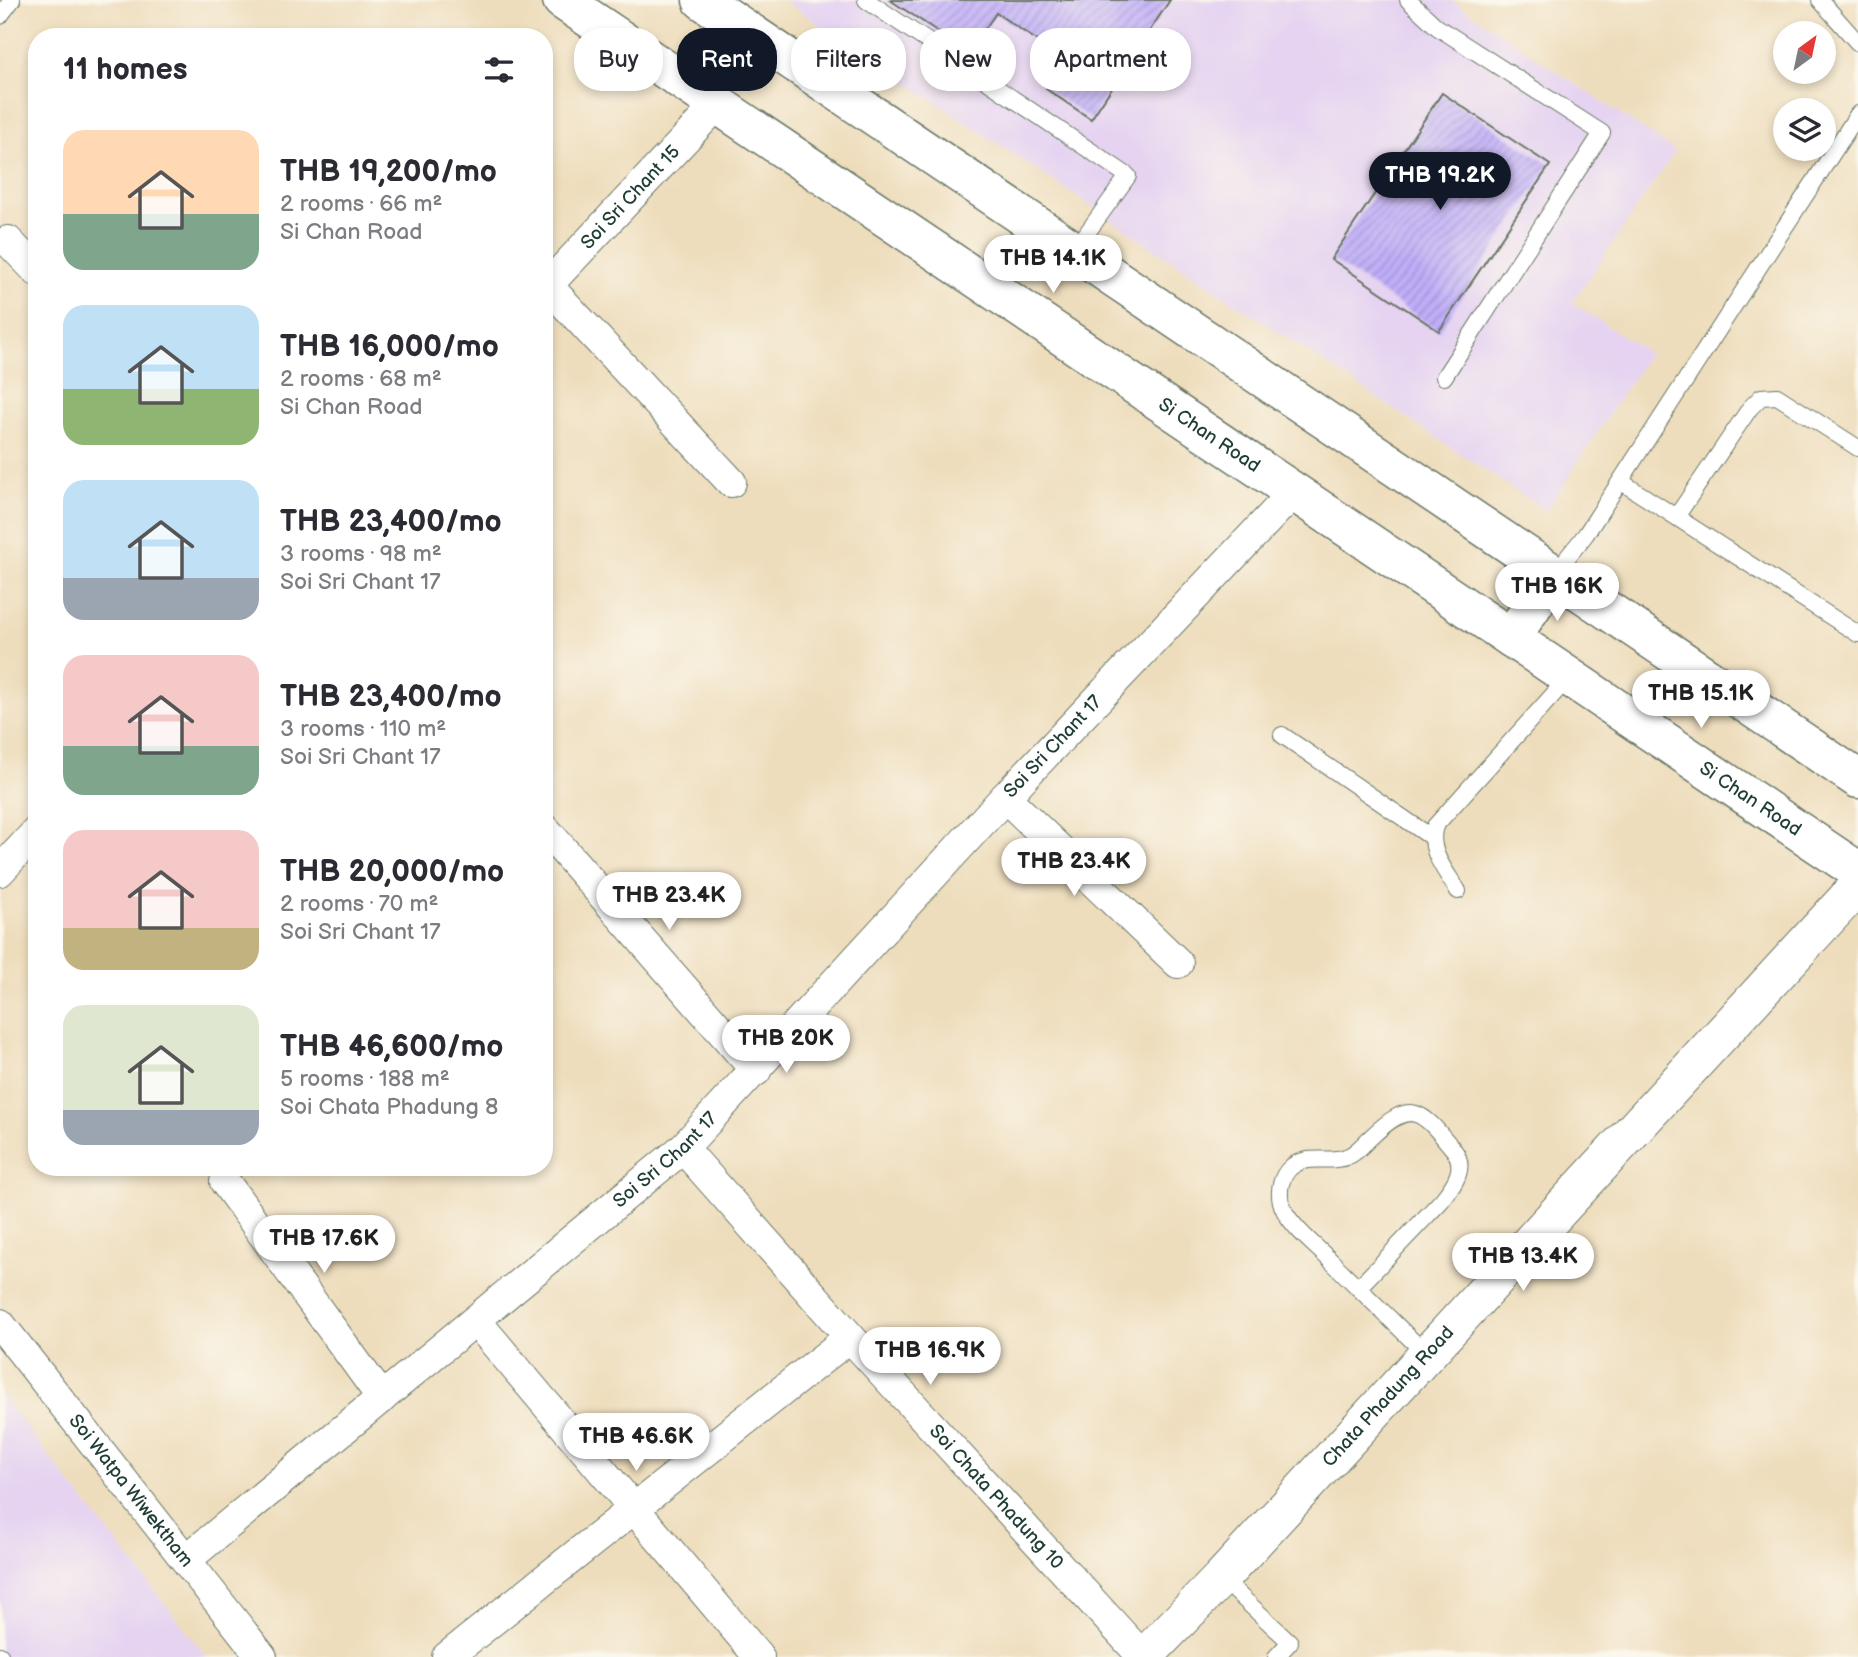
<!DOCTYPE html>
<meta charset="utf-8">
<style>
body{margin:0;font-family:"Balsamiq Sans",sans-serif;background:#f2f2f3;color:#2b2b33;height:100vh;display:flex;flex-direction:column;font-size:26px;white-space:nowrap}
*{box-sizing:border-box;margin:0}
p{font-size:23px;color:#7c7c81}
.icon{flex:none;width:38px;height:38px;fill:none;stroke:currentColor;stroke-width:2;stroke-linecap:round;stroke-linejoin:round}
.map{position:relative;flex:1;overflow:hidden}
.drawer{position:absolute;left:28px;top:28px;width:525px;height:1148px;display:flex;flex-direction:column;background:#fff;border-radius:28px;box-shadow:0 4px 10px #0003}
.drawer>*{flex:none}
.banner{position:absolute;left:574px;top:28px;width:665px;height:63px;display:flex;gap:14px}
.needle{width:46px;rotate:33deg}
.buttons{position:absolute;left:1773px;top:21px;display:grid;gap:14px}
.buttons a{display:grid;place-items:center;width:63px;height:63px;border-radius:50%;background:#fff;box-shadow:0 4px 10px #0003;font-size:35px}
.price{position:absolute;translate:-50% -60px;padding:0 16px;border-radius:24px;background:#fff;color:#222;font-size:23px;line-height:46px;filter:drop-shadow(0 2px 4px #0008)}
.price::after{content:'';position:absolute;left:50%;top:42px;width:21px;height:16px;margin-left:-10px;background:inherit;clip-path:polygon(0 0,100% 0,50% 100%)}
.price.active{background:#111827;color:#fff}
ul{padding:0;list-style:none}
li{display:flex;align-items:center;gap:21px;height:175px;padding:0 35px}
li span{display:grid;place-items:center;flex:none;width:196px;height:140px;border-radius:21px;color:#555}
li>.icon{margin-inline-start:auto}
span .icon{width:84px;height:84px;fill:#fffc;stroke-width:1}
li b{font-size:30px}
h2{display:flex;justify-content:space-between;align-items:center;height:84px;padding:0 35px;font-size:30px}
.chip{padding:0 24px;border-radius:28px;background:#fff;box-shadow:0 4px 10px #0003;font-size:24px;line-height:63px}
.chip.active{background:#111827;color:#fff}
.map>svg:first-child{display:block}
.built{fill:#e5d3f1}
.building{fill:url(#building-hatch)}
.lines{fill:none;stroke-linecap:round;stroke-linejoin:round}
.service-casing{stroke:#677564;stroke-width:18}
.minor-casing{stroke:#677564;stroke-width:32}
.tertiary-casing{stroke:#677564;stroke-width:39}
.secondary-casing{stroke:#677564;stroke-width:41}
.service{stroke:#fff;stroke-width:16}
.minor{stroke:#fff;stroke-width:30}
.tertiary{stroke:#fff;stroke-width:37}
.secondary{stroke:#fff;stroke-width:38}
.labels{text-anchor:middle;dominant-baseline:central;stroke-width:5;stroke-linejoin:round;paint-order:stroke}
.street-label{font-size:19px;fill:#1f3d34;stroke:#fbf7ec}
</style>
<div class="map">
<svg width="1858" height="1657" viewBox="0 0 1858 1657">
<defs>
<pattern id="building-hatch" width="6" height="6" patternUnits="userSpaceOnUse" patternTransform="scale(1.75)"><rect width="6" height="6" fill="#c1aefa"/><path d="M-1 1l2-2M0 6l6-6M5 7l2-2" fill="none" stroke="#9c8fcb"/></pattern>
</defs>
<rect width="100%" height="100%" fill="#fbf7ec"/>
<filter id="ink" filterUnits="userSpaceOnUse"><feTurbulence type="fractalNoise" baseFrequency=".0143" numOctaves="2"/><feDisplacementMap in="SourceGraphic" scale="14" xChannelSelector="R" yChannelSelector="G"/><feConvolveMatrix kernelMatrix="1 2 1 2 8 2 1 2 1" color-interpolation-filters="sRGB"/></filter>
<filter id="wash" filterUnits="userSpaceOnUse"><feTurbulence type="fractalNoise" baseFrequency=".00686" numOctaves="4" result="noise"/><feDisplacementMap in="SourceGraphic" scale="28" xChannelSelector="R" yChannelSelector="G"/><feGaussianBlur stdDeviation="1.57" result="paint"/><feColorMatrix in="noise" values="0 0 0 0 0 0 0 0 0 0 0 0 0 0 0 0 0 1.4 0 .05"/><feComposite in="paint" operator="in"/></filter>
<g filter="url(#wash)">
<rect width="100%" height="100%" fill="#eeddbc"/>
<path class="built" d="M783 0H1451L1675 151 1572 303 1649 353 1546 511Z
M0 1394 207 1657H0Z"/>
<g id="blocks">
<path class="building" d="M890 0H1170L1091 119 1046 89 1066 60 996 13 969 52Z
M1442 93 1550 165 1439 331 1331 259Z"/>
</g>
</g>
<g filter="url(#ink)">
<use href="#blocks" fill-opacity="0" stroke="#677564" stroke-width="2"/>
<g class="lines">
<defs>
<path id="service" d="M866 0 1128 176 1074 251
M1408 0 1437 27 1602 133 1444 377
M1820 0 1858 43
M0 16 12 0
M1620 481 1858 634
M1676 517 1750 408 1761 397 1777 396 1858 448
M1554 574 1586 534 1858 114
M1282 735 1431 837
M1458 891C1446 871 1427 851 1435 826L1569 677
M1358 1288 1442 1200C1454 1185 1468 1167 1453 1149 1421 1110 1412 1098 1371 1137 1363 1144 1356 1154 1346 1157 1327 1164 1307 1153 1290 1168 1281 1177 1278 1190 1281 1202 1285 1222 1317 1247 1332 1262 1364 1293 1395 1324 1427 1355
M1221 1578 1290 1642 1276 1657
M0 1655 1 1657"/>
<g id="minor">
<path d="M8 241 37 271"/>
<path d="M547 285 731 482"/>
<path id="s1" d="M544 289 717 105"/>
<path d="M1005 797 1178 963"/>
<path d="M544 828 756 1071"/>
<path d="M0 871 37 831"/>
<path id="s2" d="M683 1148 850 1337 1143 1657"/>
<path d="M225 1182 382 1398"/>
<path d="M476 1321 759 1657"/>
<path id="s3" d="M0 1324 262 1657"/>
<path id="s4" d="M187 1559 683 1148 1005 797 1294 492"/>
<path d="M447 1657 850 1337"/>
</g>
<g id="tertiary">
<path id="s5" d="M1144 1657 1221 1578 1858 886"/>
</g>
<g id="secondary">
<path id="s6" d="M562 0 1858 871"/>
<path d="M702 0 1858 779"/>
<path d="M1511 638 1554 574"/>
</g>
</defs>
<use href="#service" class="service-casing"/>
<use href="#minor" class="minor-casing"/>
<use href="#tertiary" class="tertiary-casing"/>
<use href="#secondary" class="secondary-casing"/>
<use href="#service" class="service"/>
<use href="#minor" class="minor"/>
<use href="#tertiary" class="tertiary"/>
<use href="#secondary" class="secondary"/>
</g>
</g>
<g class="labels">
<g class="street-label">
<text stroke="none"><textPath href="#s1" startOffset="126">Soi Sri Chant 15</textPath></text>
<text stroke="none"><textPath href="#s6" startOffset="780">Si Chan Road</textPath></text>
<text stroke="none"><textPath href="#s4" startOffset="1190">Soi Sri Chant 17</textPath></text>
<text stroke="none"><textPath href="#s6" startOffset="1432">Si Chan Road</textPath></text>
<text stroke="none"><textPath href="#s4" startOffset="623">Soi Sri Chant 17</textPath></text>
<text stroke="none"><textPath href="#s5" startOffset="357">Chata Phadung Road</textPath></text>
<text stroke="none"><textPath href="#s3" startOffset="212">Soi Watpa Wiwektham</textPath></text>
<text stroke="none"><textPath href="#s2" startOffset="469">Soi Chata Phadung 10</textPath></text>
</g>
</g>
</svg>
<div class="buttons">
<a><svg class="needle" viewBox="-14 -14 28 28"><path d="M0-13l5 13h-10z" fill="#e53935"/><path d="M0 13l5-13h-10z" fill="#7c7c81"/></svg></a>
<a><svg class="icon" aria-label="layers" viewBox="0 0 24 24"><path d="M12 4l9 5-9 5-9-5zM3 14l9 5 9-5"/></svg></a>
</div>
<b class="price active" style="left:1440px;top:212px">THB 19.2K</b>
<b class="price" style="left:1053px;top:295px">THB 14.1K</b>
<b class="price" style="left:1557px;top:623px">THB 16K</b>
<b class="price" style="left:1701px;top:730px">THB 15.1K</b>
<b class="price" style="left:1074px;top:898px">THB 23.4K</b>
<b class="price" style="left:669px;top:932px">THB 23.4K</b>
<b class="price" style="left:786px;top:1075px">THB 20K</b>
<b class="price" style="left:324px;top:1275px">THB 17.6K</b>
<b class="price" style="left:1523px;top:1293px">THB 13.4K</b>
<b class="price" style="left:930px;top:1387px">THB 16.9K</b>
<b class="price" style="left:636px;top:1473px">THB 46.6K</b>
<div class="banner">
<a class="chip">Buy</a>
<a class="chip active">Rent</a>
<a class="chip">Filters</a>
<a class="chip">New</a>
<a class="chip">Apartment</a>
</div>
<section class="drawer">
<h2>11 homes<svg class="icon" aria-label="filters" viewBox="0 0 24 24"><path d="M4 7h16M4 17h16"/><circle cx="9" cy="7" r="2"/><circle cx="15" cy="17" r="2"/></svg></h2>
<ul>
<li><span style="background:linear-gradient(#ffd9b3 60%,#7fa58c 0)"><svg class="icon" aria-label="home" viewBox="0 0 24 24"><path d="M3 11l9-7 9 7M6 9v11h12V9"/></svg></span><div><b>THB 19,200/mo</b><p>2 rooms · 66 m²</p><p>Si Chan Road</p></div></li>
<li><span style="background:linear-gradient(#bfe0f5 60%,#8fb573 0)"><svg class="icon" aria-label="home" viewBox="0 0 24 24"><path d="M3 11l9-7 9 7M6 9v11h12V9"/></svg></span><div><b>THB 16,000/mo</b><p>2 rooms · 68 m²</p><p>Si Chan Road</p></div></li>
<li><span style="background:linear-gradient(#bfe0f5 70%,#9aa5b1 0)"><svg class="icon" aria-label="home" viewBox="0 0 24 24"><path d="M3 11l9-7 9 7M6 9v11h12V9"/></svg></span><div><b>THB 23,400/mo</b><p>3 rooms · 98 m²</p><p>Soi Sri Chant 17</p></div></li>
<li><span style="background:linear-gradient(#f6c9c9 65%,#7fa58c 0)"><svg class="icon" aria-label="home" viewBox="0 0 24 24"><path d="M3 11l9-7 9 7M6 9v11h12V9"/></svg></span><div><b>THB 23,400/mo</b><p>3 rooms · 110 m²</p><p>Soi Sri Chant 17</p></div></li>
<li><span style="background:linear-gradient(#f6c9c9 70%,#c2b280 0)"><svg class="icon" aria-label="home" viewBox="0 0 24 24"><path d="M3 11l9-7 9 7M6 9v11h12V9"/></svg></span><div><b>THB 20,000/mo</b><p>2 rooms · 70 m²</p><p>Soi Sri Chant 17</p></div></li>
<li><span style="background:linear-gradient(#dfe7d0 75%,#9aa5b1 0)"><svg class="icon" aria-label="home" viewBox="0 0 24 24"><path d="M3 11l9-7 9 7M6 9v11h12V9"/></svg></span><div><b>THB 46,600/mo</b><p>5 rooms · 188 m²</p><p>Soi Chata Phadung 8</p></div></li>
</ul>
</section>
</div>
